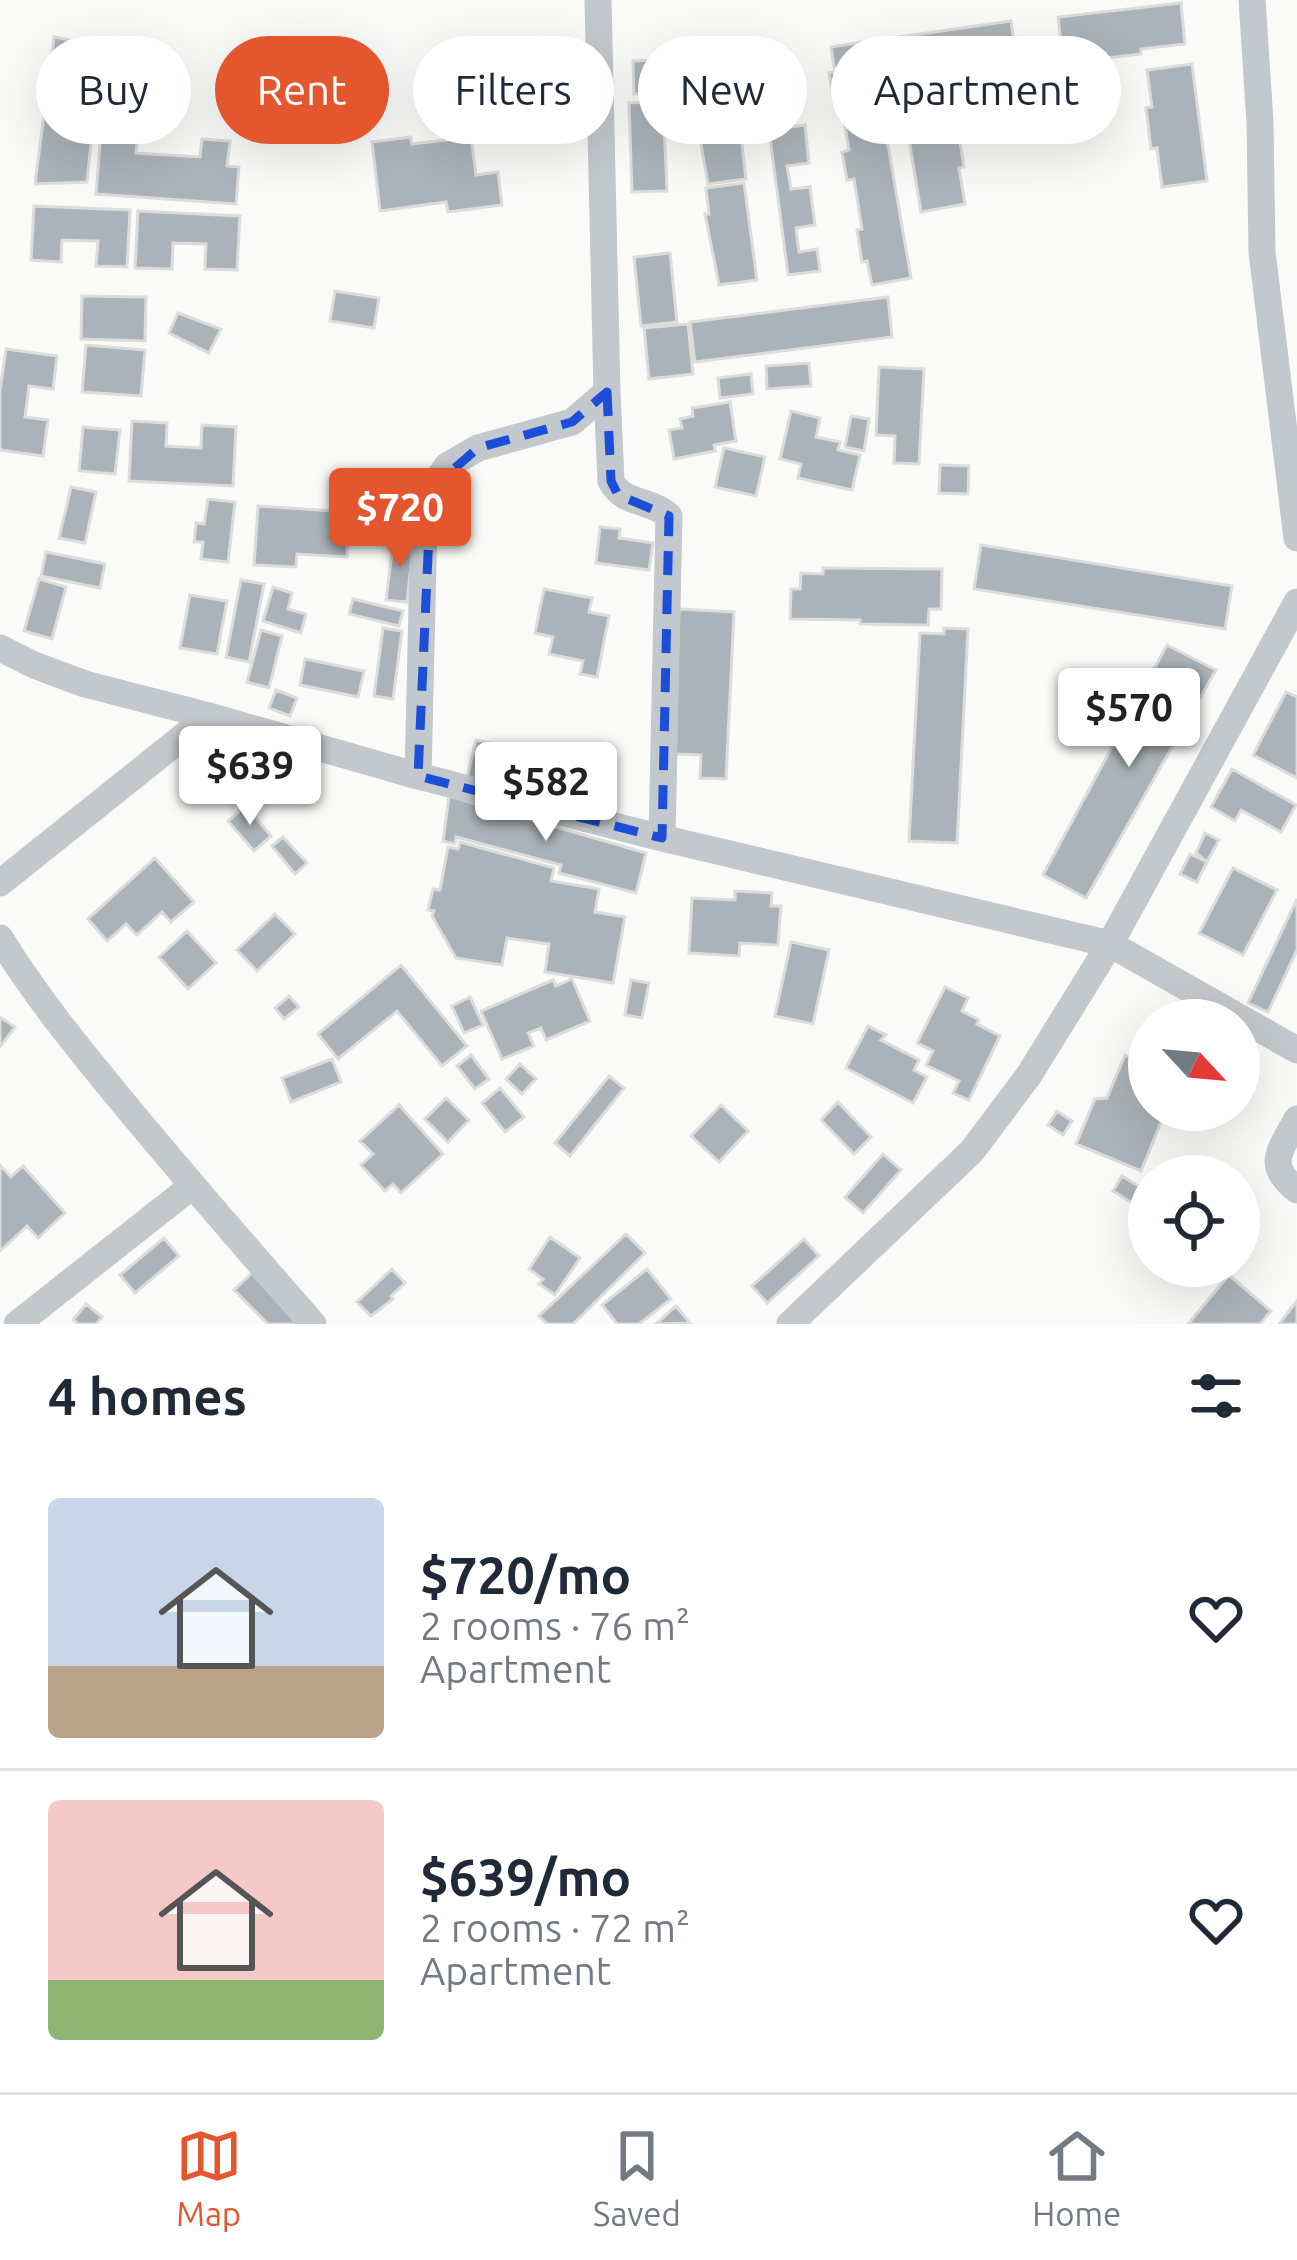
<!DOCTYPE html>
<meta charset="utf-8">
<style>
body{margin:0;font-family:Ubuntu,sans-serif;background:#f6f6f7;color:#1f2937;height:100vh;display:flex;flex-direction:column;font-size:45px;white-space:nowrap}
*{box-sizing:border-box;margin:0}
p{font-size:39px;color:#747a83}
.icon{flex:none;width:66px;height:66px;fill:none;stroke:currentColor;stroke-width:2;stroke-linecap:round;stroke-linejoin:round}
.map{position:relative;height:1324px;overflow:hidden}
.panel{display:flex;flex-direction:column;background:#fff;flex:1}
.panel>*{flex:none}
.guide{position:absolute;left:36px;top:36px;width:1227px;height:108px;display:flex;gap:24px}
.needle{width:78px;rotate:116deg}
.buttons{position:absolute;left:1128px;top:999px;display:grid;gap:24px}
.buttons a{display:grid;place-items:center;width:132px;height:132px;border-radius:50%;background:#fff;box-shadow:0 12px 48px #0002;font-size:60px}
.price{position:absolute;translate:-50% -102px;padding:0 27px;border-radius:12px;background:#fff;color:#222;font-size:39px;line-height:78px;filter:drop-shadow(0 3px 6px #0008)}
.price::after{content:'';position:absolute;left:50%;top:72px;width:36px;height:27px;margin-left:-18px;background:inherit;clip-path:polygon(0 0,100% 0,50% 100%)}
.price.selected{background:#e4572e;color:#fff}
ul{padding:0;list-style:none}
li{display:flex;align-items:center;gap:36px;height:300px;padding:0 48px}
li+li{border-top:3px solid #e0e1e3}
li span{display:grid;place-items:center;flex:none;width:336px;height:240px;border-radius:12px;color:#555}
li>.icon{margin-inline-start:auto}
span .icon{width:144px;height:144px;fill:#fffc;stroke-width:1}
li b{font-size:51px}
h2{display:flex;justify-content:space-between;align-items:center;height:144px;padding:0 48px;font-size:51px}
.tag{padding:0 42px;border-radius:54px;background:#fff;box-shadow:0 12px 48px #0002;font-size:42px;line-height:108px}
.tag.selected{background:#e4572e;color:#fff}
.tabs{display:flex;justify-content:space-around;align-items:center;height:168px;border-top:3px solid #e0e1e3;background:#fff;font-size:33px;color:#747a83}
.tabs a{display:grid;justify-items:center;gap:6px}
.tabs .selected{color:#e4572e}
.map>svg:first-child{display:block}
.building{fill:#aab3b9;stroke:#dcdcda;stroke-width:3}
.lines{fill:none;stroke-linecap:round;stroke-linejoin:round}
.minor{stroke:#c3c8cc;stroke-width:27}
.marked{fill:none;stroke:#1d4ed8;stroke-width:9;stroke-dasharray:24 15;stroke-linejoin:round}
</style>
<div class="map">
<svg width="1297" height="1324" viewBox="0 0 1297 1324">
<rect width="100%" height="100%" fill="#fafaf8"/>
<path class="building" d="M1181 3 1185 44 1141 49V54L1106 58 1105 53 1063 58 1058 17Z
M1011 21 1017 62 976 68 977 75 939 80 938 73 897 78 892 38Z
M54 37 101 46 87 182 35 184Z
M870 41 911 278 872 285 867 261 862 262 857 230 862 229 854 179 847 180 842 152 849 150 841 102H834L829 73 835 72 831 47Z
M656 60 658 93 634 94 633 61Z
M1192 64 1207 181 1162 187 1157 148 1151 149 1146 108 1152 107 1147 70Z
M795 80 798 101 779 103 783 128 805 125 809 163 787 166 791 189 810 187 815 225 796 228 799 252 817 249 820 271 788 275 763 84Z
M735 83 746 179 708 184 696 116H700L696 87Z
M946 89 953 130H958L964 167 959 168 965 204 921 212 902 97Z
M663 101 667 191 632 192 629 103Z
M101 131 138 133 136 153 200 157 202 139 230 141 227 166 239 167 236 204 96 194Z
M411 137 412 144 471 137 476 175 498 172 502 205 448 212 446 202 380 211 372 142Z
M744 183 757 280 719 285 705 214H709L706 188Z
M34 206 130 210 127 267 96 266 98 241 62 240 61 262 31 260Z
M138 211 240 216 237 270 205 269 206 244 173 243 172 269 135 268Z
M670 253 677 322 641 326 634 257Z
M335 291 379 298 374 328 330 321Z
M82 296 146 297 145 341 81 339Z
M888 297 892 337 695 362 690 322Z
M178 313 221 329 209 353 169 333Z
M688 324 693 374 649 379 644 328Z
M86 345 145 350 141 396 82 392Z
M6 349 57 356 53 389 29 386 25 417 48 420 43 456 0 450V391Z
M809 363 811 386 767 389 766 366Z
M879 367 924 369 919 464 894 463 895 436 876 435Z
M751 374 753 394 720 398 718 378Z
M730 402 736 441 714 445 715 451 674 459 669 430 682 428 680 419 693 416 692 408Z
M791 411 820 418 816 437 840 442 838 450 860 455 852 490 798 478 801 464 780 459Z
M851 416 869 419 864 451 845 447Z
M132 421 167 423 166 446 201 448 202 425 236 427 233 486 129 481Z
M83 427 120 430 115 474 79 471Z
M724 448 765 457 756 496 715 487Z
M940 465 969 466 968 494 939 493Z
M71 487 96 492 85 543 59 538Z
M208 499 235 502 228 562 201 559 203 542H194L196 523 204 524Z
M258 506 350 512 347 557 297 554 296 567 254 565Z
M600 527 620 529 619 538 653 543 649 570 596 563Z
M394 537 414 539 407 602 386 600Z
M981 545 1232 586 1225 629 974 589Z
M46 552 105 564 100 588 41 576Z
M823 568 942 569 941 609H929L928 625 860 624V620L790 619 791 589H800L801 573 823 574Z
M39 579 66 587 52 639 24 631Z
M241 580 264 584 249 662 226 657Z
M273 587 292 593 288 609 306 614 301 633 263 621Z
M544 589 592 598 589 612 609 616 597 677 580 674 583 661 549 654 553 637 535 633Z
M190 595 227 601 217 654 180 648Z
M353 599 403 611 399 626 349 614Z
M679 609 734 612 726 779 700 778 701 755 674 754Z
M383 628 402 631 393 699 374 696Z
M944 628 968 629 957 843 909 841 920 633 944 634Z
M261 630 282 636 269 688 247 682Z
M1167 645 1216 670 1086 898 1043 875Z
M305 659 364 671 358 697 300 685Z
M276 690 297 698 290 716 269 708Z
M1286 692 1297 697V778L1253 755Z
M476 740 498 745 497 751 525 757 526 751 549 756 545 771 560 775 555 796 467 777Z
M1232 769 1296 805 1281 832 1241 810 1235 821 1211 807Z
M449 796 646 853 636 893 559 873 561 865 456 837 455 844 443 841Z
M246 806 271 836 254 851 228 821Z
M1205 833 1219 840 1207 862 1196 853Z
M283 837 307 863 295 874 272 846Z
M460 842 554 868 551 881 599 889 595 912 625 917 613 983 545 972 549 944 507 938 502 965 456 958 432 916 434 911 428 910 433 889 440 890 448 847 458 849Z
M1190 854 1207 862 1197 882 1180 874Z
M155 858 194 902 171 922 162 912 137 935 126 924 107 941 88 919Z
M1233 868 1277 890 1243 955 1199 933Z
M735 891 772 893 771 906H781L778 945 740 943 739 956 689 953 692 898 735 900Z
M1297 899V950L1268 1012 1248 1003Z
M275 914 295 934 257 971 237 950Z
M187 931 216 963 188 989 159 957Z
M791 942 829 950 813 1024 775 1016Z
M401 965 467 1046 442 1066 397 1011 338 1059 318 1034Z
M572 979 590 1021 546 1040 541 1028 528 1033 534 1046 502 1059 481 1011 553 980 556 986Z
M631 980 649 983 642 1018 625 1015Z
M945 987 968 998 962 1011 979 1020 977 1024 1000 1036 969 1100 953 1093 959 1081 926 1065 933 1051 917 1043Z
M289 996 299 1007 284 1019 275 1008Z
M470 997 483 1025 464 1033 452 1006Z
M0 1017 15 1027 0 1047Z
M868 1026 886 1035 881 1040 919 1060 914 1070 927 1077 913 1103 846 1068Z
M1239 1050 1254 1060 1239 1083Z
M471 1055 489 1079 475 1089 457 1066Z
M1125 1055 1149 1066V1110H1166L1141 1171 1076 1144 1095 1099 1107 1098Z
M332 1059 341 1082 291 1102 282 1078Z
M520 1064 536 1079 522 1094 506 1079Z
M609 1076 624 1088 570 1156 555 1143Z
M500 1088 524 1117 505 1132 482 1103Z
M446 1098 469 1120 448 1142 425 1119Z
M838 1102 871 1137 854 1154 821 1120Z
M399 1105 443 1154 401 1193 393 1184 385 1191 361 1165 373 1154 360 1141Z
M721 1105 748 1131 719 1162 691 1136Z
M1057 1111 1072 1121 1063 1135 1048 1125Z
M883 1154 901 1170 863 1213 845 1197Z
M0 1165 11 1177 23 1166 65 1213 38 1238 27 1226 0 1251Z
M1122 1176 1143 1189 1134 1204 1113 1191Z
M626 1234 645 1253 573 1324H547L539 1316Z
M550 1237 580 1258 555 1295 539 1284 543 1279 529 1269Z
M164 1238 179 1256 135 1293 120 1275Z
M804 1239 819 1256 767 1303 752 1286Z
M392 1269 405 1283 391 1296 393 1299 371 1316 357 1302Z
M647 1269 671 1299 639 1324H617L602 1305Z
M252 1273 298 1324H268L234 1290Z
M1229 1275 1271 1311 1260 1324H1188Z
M1297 1301V1324H1279Z
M86 1304 102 1317 96 1324H79L73 1320Z
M676 1306 690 1323 656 1324Z"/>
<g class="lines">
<path class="minor" d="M1252 0 1260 123 1262 252 1297 538
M607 392 611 481C623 505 651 499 669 516L662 838
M0 648 34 665 85 684 209 716 418 776 662 838 1110 944 1297 1050
M418 776 424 519 431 489 447 466 478 448 572 422 607 392 598 0
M0 883 209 716
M0 938C35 995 78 1048 121 1100 184 1176 248 1250 313 1324
M1297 1119C1281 1150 1264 1164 1297 1190
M17 1324 192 1186
M790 1324 972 1151 1029 1075 1110 944 1297 602"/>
</g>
<path class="marked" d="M607 392 611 481 618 495 669 516 662 838 418 776 431 489 478 448 572 422Z"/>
</svg>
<div class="buttons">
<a><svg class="needle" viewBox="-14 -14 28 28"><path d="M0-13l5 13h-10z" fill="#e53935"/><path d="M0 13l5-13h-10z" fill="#747a83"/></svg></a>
<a><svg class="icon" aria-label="locate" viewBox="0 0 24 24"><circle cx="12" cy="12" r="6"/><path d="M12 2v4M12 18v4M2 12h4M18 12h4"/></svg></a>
</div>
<b class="price selected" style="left:400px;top:570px">$720</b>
<b class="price" style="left:1129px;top:770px">$570</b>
<b class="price" style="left:250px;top:828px">$639</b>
<b class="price" style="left:546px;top:844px">$582</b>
<div class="guide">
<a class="tag">Buy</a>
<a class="tag selected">Rent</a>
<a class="tag">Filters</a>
<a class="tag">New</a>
<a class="tag">Apartment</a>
</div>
</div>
<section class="panel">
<h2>4 homes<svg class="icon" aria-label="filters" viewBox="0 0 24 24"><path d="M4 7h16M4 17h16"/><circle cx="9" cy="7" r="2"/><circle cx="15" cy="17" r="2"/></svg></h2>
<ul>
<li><span style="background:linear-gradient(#c9d6e8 70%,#b9a48a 0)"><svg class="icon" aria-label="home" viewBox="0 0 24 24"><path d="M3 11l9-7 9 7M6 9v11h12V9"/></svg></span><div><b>$720/mo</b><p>2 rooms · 76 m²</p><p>Apartment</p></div><svg class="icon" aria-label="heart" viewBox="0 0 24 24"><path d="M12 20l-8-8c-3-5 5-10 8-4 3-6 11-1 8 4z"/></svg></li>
<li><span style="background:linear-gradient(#f6c9c9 75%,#8fb573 0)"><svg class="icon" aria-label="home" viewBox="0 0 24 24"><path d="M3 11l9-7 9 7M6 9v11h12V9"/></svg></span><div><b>$639/mo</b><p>2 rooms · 72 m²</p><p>Apartment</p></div><svg class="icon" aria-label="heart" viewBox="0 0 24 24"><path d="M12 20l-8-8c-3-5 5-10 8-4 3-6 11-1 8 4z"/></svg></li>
</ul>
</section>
<nav class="tabs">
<a class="selected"><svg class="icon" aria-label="map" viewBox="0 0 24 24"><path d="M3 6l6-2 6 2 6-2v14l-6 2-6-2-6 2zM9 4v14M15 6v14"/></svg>Map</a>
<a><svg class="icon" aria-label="saved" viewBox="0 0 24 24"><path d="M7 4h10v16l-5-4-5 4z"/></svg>Saved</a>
<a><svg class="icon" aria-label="home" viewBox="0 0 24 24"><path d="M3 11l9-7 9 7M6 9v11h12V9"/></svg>Home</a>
</nav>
